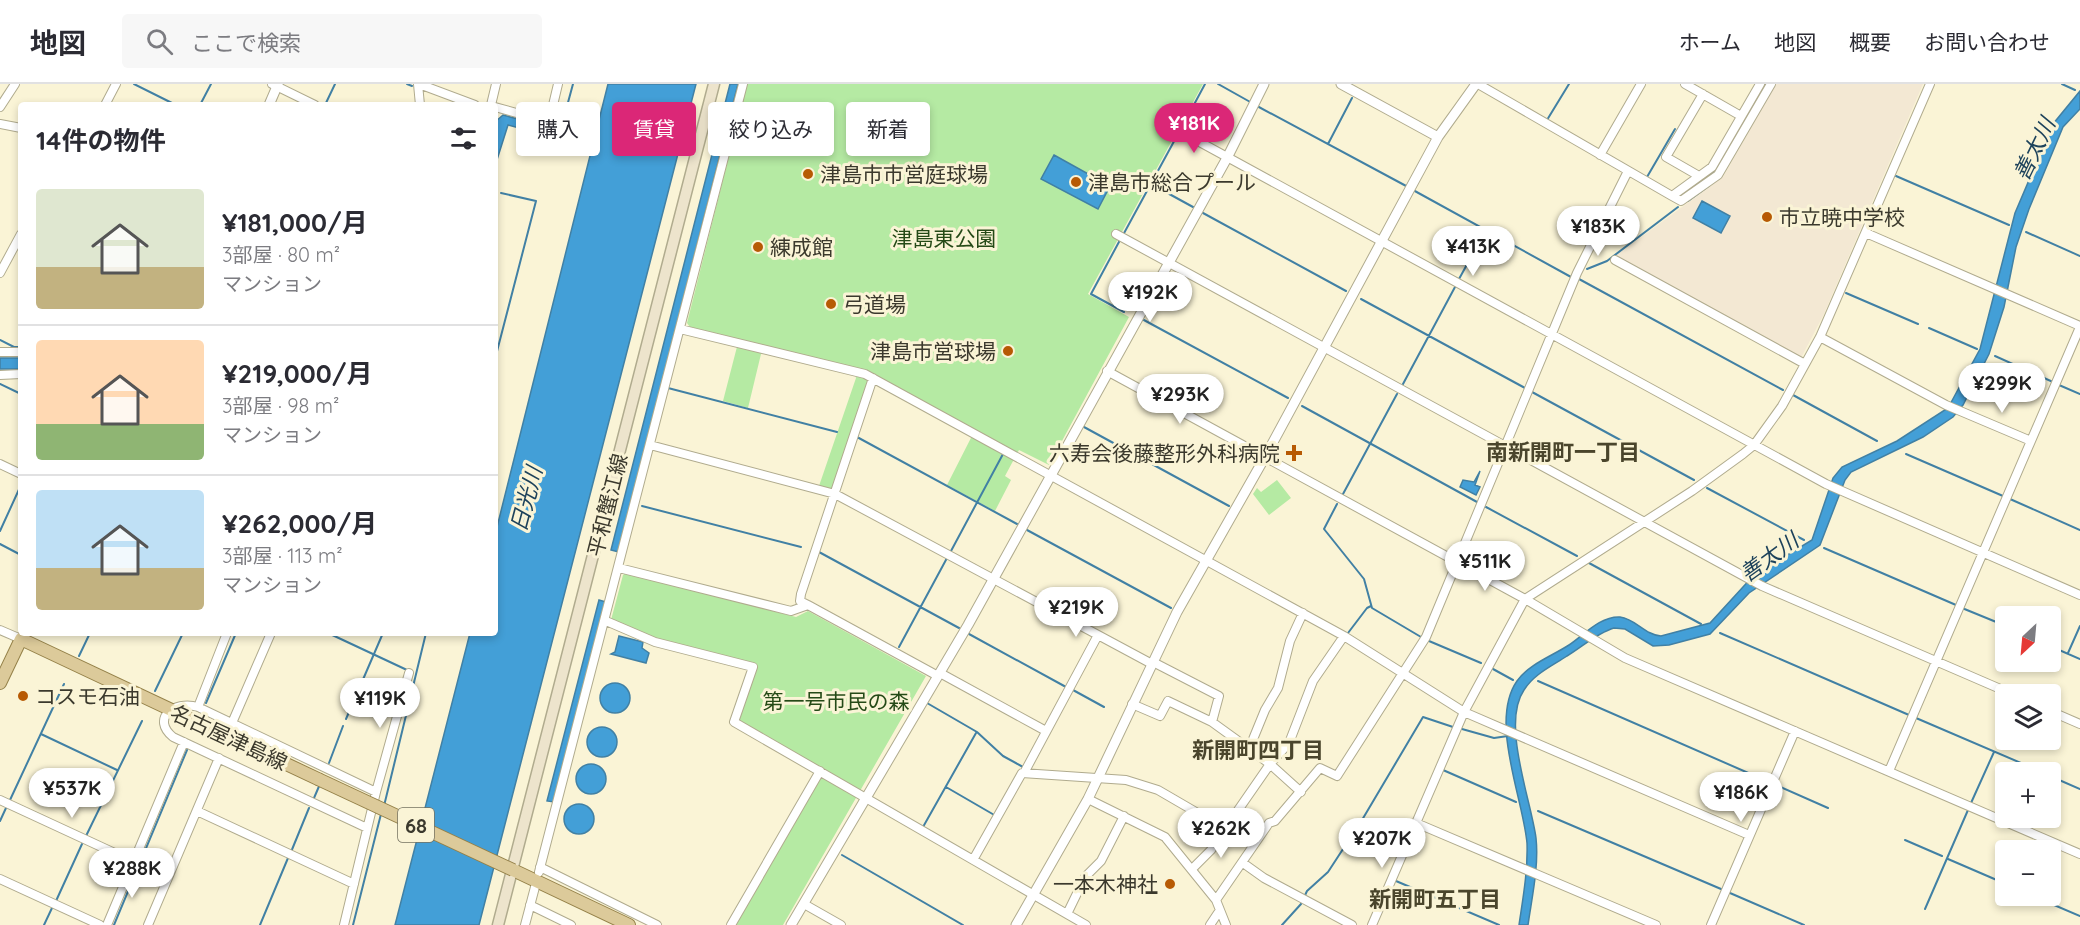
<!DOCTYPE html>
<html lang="ja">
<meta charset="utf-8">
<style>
body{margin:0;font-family:Quicksand,"Noto Sans JP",sans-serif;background:#f7f7f7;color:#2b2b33;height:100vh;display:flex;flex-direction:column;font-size:22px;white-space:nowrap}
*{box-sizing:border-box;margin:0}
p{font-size:20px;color:#7c7c81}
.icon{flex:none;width:33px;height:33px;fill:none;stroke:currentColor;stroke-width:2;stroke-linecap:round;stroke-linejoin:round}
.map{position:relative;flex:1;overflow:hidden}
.panel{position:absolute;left:18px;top:18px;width:480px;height:534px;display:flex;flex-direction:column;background:#fff;border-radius:6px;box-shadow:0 3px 9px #0003}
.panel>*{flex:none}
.banner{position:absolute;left:516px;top:18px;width:570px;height:54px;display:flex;gap:12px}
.needle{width:39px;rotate:206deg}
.controls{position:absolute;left:1995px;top:522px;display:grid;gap:12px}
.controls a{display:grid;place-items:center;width:66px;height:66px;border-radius:6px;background:#fff;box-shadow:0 3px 9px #0003;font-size:30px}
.price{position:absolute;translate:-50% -51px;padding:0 14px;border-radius:21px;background:#fff;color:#222;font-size:20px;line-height:39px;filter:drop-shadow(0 2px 3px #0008)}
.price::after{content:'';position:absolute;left:50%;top:36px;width:18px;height:14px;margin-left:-9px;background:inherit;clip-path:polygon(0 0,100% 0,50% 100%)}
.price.active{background:#db2777;color:#fff}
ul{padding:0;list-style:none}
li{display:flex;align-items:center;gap:18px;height:150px;padding:0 18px}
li+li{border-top:2px solid #e1e1e2}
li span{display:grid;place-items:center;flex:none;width:168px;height:120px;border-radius:6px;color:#555}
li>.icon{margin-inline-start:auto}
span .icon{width:72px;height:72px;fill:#fffc;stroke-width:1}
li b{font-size:26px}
h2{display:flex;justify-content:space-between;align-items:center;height:72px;padding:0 18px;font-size:26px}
.pill{padding:0 21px;border-radius:6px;background:#fff;box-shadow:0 3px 9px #0003;font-size:21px;line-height:54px}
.pill.active{background:#db2777;color:#fff}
header{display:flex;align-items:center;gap:36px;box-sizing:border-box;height:84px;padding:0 30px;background:#fff;border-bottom:2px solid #e1e1e2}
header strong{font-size:28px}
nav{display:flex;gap:33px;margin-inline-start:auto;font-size:21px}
.search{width:420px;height:54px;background:#f7f7f7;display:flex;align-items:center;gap:15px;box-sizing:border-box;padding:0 21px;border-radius:6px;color:#7c7c81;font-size:22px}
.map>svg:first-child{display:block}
.education{fill:#f3e8d3}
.green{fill:#b5eaa3}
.water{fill:#439fd7;stroke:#4180a4;stroke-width:1.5}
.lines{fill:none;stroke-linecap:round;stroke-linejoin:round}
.stream{stroke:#4180a4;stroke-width:2}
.minor-casing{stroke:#b0ab8e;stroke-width:10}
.tertiary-casing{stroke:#b0ab8e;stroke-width:11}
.secondary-casing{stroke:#b0ab8e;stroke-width:13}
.primary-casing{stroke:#948048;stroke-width:14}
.minor{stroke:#fff;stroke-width:8}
.tertiary{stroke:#fff;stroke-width:9}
.secondary{stroke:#ede4cc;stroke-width:10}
.primary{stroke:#dcca9a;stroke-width:12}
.primary-bridge-casing{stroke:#948048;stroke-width:14;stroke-linecap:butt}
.primary-bridge{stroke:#dcca9a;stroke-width:12}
.poi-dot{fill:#b75a04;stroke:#faf4d6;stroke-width:2}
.labels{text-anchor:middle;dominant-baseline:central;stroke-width:6;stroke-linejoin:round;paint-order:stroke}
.shield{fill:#faf4d6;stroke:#747160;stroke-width:1.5}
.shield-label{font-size:20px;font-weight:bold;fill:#3b392d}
.poi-label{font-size:21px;fill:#3b392d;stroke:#faf4d6;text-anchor:start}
.park-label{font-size:21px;fill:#254a17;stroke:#faf4d6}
.street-label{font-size:21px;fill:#3b392d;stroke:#faf4d6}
.water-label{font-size:22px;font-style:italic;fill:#1d425b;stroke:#faf4d6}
.neighbourhood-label{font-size:22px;font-weight:bold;fill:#4a452c;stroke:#faf4d6}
</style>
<header>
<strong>地図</strong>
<div class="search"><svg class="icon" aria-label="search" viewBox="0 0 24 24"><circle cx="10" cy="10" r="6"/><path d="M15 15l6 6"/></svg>ここで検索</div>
<nav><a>ホーム</a><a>地図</a><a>概要</a><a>お問い合わせ</a></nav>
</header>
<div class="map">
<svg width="2080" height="841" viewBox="0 0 2080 841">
<rect width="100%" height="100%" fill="#faf4d6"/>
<path class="education" d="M1776 0H1923L1824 230 1802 272 1798 273 1614 173 1723 93Z"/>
<path class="green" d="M747 0H1203L1088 210 1129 233 1049 381 1019 366 1005 392 1011 396 995 427 947 401 975 346 878 293 868 297 833 406 819 402 856 294 854 286 774 264 761 270 748 324 723 317 739 255 690 243 687 239Z
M1277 396 1291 414 1269 431 1253 410 1257 404 1261 408Z
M626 489 796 533 808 527 926 592 783 841H736L825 687 738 636 757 580 666 558 611 536 623 491Z"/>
<path class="water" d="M608 0H696L479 841H395L470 549H495V451Z
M730 0H738L619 468 611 466Z
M2080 7V25L2063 43 2029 125 2016 163 2004 223 1989 270 1963 321 1953 333 1923 353 1851 388 1845 396 1820 461 1749 509 1710 550 1669 561 1653 562 1625 545 1614 544C1597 549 1582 563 1567 572 1552 582 1534 590 1524 606 1501 639 1531 716 1536 754 1539 782 1532 813 1528 841H1519C1523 814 1528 786 1527 759 1523 714 1489 637 1517 597 1529 580 1552 572 1569 561 1584 551 1600 532 1620 533 1636 535 1645 551 1661 552L1710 539 1753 492 1812 456 1833 394 1842 383 1897 357 1948 324 1980 265 2015 129 2053 40Z
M503 31 566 48 560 55 508 41 495 82V38Z
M1054 71 1110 102 1098 125 1041 95Z
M1702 117 1730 132 1721 149 1693 134Z
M0 274H21V285H0Z
M1480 387 1475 401 1480 403 1476 411 1460 403 1463 396 1474 398Z
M599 516 606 518 554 718 547 717Z
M619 552 643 558 642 564 649 569 646 579 611 570 615 568Z
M600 614a15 15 0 1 1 30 0a15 15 0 1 1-30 0Z
M587 658a15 15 0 1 1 30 0a15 15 0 1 1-30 0Z
M576 695a15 15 0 1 1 30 0a15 15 0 1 1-30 0Z
M564 735a15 15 0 1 1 30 0a15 15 0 1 1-30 0Z"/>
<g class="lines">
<path class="stream" d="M134 0 176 21
M407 0 412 2
M1218 0 1252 19
M2062 0 2075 6
M200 21 211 0
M325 21 335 0
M1257 22 1408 103
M1547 36 1569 0
M1182 43 1205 0
M560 48 573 0
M1328 60 1352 14
M1896 92 2009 141
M1647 93 1675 45
M1719 94 1726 84
M1151 100 1193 123
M1693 104 1715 87 1765 0
M1413 106 1571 193
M1688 117 1710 101
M1203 129 1346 207
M2026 148 2080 172
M1123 151 1178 50
M1120 156 1091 210 1124 228
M1587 185 1607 177 1678 123
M1459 195 1486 146
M1579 195 1783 306
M1846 209 1918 240
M1361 215 1525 304
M1142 235 1288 314
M1929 244 1977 265
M0 256 14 263H21
M1995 272 2053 298
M495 275 536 117 501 109
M0 300 21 310
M1403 300 1455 203
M2059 301 2080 310
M668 304 837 348
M1532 308 1694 396
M1793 311 1877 357
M1302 322 1477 418
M1084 343 1229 422
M857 353 1017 440
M1906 370 2003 412
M1707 404 1804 456
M1343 410 1397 310
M2010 415 2080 446
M1337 420 1324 445 1364 495 1372 524 1421 553
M642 422 801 463
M1486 423 1577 472
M1027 446 1171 524
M0 447 21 401
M0 460 21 471
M1824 464 1956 521
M951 467 1003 370
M819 468 959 544
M1589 479 1701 540
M1962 524 2006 542
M328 549 407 586
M1348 549 1367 524 1371 522
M1720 549 1909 631
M969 550 1066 603
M1429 557 1481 579
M2050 562 2080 575
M899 563 947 474
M2068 569 2080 542
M79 572 90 549
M1493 585 1513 596
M1538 597 1769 698
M1073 606 1104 623
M155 607 183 549
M206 619 236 549
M927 619 977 648 1003 672 1023 683
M1916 634 2042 688
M346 635 383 549
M1462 645 1494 654 1508 652
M41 650 117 686
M329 679 343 642
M1443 686 1516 718
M2050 692 2080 705
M1778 702 1828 724
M946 703 996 732
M314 714 320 700
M10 716 64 600
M1971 719 1994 668
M384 722 426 549
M1538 727 1721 805
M0 737 6 724
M923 743 976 649
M86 752 142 637
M1905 756 1942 772
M291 768 309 724
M842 771 963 841
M1948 775 2006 800
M1396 797 1499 841
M1730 809 1804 841
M2033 812 2080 832
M56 817 82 760
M1925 825 1968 726
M44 841 52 824
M114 841 187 666
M260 841 288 774
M353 841 381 730
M1282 841 1301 820 1307 807 1328 788 1362 736 1423 633 1453 643"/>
<defs>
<path id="minor" d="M272 0 315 21
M418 0 420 21
M419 0 475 21
M1478 0 1672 112 1712 83 1760 0
M1685 0 1741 32
M105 21 116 0
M491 21 496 0
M0 23 15 0
M495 23 549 38 558 0
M0 40 21 44
M1174 44 1826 400 2080 511
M1600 71 1641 0
M1699 92 1666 73 1703 10
M1672 112 1681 117 1718 91 1771 0
M1866 149 2080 242
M1116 150 1762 502 2012 610
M1615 176 1805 280
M0 189 21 150
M680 245 865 290 1344 552 1464 628 1749 751
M1820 253 1946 321 2031 357
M0 268H21
M1107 287 1525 515 1625 574 2080 770
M0 291 21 290
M650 361 835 410 1098 551 1024 689
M0 380 21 390
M619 484 791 527 808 521 938 592
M808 521 800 517 801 510 873 294
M606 537 655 558 753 583 734 638 1086 841
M0 546 21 555
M1098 551 1152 580
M1153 578 1219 612 1212 638
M940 589 1046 647
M1132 620 1160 632 1168 617 1212 638 1270 680 1301 708
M198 623 227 549
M2050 627 2080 640
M232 639 271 549
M1249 665 1265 626 1278 604 1290 557 1303 529
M1889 687 2080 243
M1088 715 1165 753 1216 816 1226 841
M0 716 134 778
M197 727 354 800
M1416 739 1656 841
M367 744 173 653C151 635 173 616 198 623L376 708
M973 776 1022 689 1126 696 1158 706 1225 745 1270 680 1289 659 1313 597 1344 552
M1243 779 1264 794 1352 841
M540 783 657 841
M1192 785 1211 766 1225 745
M539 788 743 0
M0 795 100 841
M1216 816 1269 739 1275 737 1320 684 1337 692 1426 553 1577 189 1628 87
M804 820 841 841
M530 821 571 841
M1067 830 1085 793 1101 777 1124 732
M107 841 184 658
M148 841 219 674
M344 841 376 708 409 589
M525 841 535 803
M731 841 820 687
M1210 841 1218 829
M1372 841 1464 628 1525 515 1692 407 1743 370 1754 361 1782 322 1820 253 1930 0
M1711 841 1795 647"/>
<path id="tertiary" d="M1341 0 1438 53
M269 21 278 0
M791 841 968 541 1227 74 1264 0
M1016 841 1088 715 1177 528 1265 373 1438 53 1476 0"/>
<path id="secondary" d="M498 841 714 0"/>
<path id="primary" d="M0 599 21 555 318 695
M513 786 629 841"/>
</defs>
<use href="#minor" class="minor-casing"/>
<use href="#tertiary" class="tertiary-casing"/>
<use href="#secondary" class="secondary-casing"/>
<use href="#primary" class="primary-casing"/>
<use href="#minor" class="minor"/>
<use href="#tertiary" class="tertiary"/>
<use href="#secondary" class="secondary"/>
<use href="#primary" class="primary"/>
<defs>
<path id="primary-bridge" d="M318 695 513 786"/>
</defs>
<use href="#primary-bridge" class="primary-bridge-casing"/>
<use href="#primary-bridge" class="primary-bridge"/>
</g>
<g class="poi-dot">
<circle cx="808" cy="90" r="6"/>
<circle cx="1076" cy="98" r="6"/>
<circle cx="1767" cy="133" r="6"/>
<circle cx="758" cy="163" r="6"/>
<circle cx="831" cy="220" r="6"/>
<circle cx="1008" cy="267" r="6"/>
<path d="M1291 360h6v6h6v6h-6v6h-6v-6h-6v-6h6z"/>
<circle cx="23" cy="612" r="6"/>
<circle cx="1170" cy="800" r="6"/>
</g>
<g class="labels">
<rect class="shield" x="398" y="724" width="36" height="34" rx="4.5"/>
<g class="shield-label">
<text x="416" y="741">68</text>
</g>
<g class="poi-label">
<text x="820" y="90">津島市市営庭球場</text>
<text x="1088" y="98">津島市総合プール</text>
<text x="1779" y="133">市立暁中学校</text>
<text x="770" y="163">練成館</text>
<text x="843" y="220">弓道場</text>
<text x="996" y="267" text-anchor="end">津島市営球場</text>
<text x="1280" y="369" text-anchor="end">六寿会後藤整形外科病院</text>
<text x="35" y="612">コスモ石油</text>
<text x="1158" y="800" text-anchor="end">一本木神社</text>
</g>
<g class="park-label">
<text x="944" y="154">津島東公園</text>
<text x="836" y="617">第一号市民の森</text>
</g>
<g class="street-label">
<text transform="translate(607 421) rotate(-76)">平和蟹江線</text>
<text transform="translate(229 653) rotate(25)">名古屋津島線</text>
</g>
<g class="water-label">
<text transform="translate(2034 65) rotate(-64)">善太川</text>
<text transform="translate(526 415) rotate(-75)">日光川</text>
<text transform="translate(1769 473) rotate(-36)">善太川</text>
</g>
<g class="neighbourhood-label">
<text x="1563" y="368">南新開町一丁目</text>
<text x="1258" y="666">新開町四丁目</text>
<text x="1435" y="815">新開町五丁目</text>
</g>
</g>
</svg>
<div class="controls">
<a><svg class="needle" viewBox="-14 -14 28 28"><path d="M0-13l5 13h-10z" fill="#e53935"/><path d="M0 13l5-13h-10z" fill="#7c7c81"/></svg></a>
<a><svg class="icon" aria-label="layers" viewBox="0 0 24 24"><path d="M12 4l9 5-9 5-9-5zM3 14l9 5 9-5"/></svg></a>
<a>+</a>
<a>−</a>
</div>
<b class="price active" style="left:1194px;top:70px">¥181K</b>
<b class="price" style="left:1598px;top:173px">¥183K</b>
<b class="price" style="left:1473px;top:193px">¥413K</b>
<b class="price" style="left:1150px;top:239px">¥192K</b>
<b class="price" style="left:2002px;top:330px">¥299K</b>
<b class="price" style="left:1180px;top:341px">¥293K</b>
<b class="price" style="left:1485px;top:508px">¥511K</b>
<b class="price" style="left:1076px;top:554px">¥219K</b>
<b class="price" style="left:380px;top:645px">¥119K</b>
<b class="price" style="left:72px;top:735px">¥537K</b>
<b class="price" style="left:1741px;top:739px">¥186K</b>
<b class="price" style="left:1221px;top:775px">¥262K</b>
<b class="price" style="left:1382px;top:785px">¥207K</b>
<b class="price" style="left:132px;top:815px">¥288K</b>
<div class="banner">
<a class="pill">購入</a>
<a class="pill active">賃貸</a>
<a class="pill">絞り込み</a>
<a class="pill">新着</a>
</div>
<section class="panel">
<h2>14件の物件<svg class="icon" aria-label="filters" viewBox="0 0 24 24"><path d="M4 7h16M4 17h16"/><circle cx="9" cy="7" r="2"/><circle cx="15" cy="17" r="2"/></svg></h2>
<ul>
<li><span style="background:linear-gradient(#dfe7d0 65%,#c2b280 0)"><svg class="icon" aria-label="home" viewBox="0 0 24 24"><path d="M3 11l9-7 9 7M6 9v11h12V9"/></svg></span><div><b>¥181,000/月</b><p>3部屋 · 80 m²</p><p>マンション</p></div></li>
<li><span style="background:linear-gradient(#ffd9b3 70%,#8fb573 0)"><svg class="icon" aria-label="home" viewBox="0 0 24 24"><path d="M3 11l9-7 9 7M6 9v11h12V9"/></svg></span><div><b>¥219,000/月</b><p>3部屋 · 98 m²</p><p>マンション</p></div></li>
<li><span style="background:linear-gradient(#bfe0f5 65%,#c2b280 0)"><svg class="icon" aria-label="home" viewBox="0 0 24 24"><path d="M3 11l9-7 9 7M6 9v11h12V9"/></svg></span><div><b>¥262,000/月</b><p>3部屋 · 113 m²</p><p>マンション</p></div></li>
</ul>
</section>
</div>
